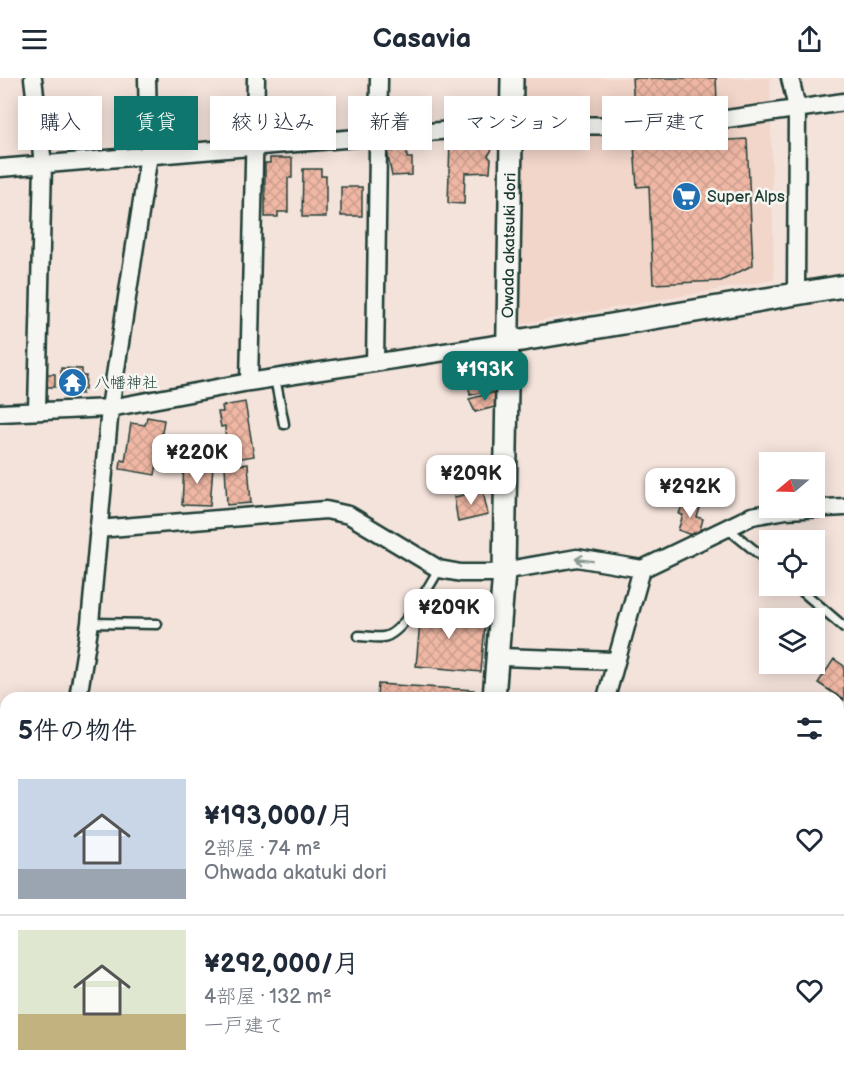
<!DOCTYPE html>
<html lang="ja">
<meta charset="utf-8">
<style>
body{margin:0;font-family:"Balsamiq Sans","Klee One",sans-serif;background:#f6f6f7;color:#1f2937;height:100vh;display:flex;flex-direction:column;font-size:22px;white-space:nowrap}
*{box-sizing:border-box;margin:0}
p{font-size:20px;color:#747a83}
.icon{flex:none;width:33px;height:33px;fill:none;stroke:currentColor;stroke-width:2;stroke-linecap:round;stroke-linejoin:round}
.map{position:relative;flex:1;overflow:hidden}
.sheet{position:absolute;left:0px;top:614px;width:844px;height:386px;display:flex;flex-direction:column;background:#fff;border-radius:18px 18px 0 0;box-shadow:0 3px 15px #0003}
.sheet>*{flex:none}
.top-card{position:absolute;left:18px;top:18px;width:808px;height:54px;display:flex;gap:12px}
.needle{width:39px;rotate:251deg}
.buttons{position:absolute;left:759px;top:374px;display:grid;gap:12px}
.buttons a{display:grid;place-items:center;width:66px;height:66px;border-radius:0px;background:#fff;box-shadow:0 3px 15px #0003;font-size:30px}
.price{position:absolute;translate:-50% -51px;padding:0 14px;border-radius:12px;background:#fff;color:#222;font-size:20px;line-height:39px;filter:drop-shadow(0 2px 3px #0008)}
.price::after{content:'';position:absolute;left:50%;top:36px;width:18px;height:14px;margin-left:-9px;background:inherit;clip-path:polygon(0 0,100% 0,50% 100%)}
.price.selected{background:#0f766e;color:#fff}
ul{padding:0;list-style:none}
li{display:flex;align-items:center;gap:18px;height:150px;padding:0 18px}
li+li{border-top:2px solid #e0e1e3}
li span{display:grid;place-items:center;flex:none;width:168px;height:120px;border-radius:0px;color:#555}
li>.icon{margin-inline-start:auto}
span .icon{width:72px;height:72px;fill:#fffc;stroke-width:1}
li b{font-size:26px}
h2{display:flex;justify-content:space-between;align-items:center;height:72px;padding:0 18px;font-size:26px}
.tag{padding:0 21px;border-radius:0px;background:#fff;box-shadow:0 3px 15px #0003;font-size:21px;line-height:54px}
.tag.selected{background:#0f766e;color:#fff}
header{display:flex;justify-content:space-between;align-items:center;height:78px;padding:0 18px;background:#fff;font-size:27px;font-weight:700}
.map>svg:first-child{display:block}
.built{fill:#f2d6ca}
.building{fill:url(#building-cross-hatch);stroke:#1f3d34;stroke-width:1.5}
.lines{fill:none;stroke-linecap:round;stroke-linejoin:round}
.service-casing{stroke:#1f3d34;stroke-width:13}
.minor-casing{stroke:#1f3d34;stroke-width:21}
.tertiary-casing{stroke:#1f3d34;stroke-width:26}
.service{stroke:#f6f6f2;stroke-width:8}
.minor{stroke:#f6f6f2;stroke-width:16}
.tertiary{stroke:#f6f6f2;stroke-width:21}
.oneway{stroke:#8a9a93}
.labels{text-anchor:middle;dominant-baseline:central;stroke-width:5;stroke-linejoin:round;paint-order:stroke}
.poi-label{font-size:16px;fill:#1f3d34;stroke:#f6f6f2;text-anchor:start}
.street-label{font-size:16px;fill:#1f3d34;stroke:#f6f6f2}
</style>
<header><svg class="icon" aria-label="menu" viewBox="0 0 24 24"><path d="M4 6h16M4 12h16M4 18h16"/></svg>Casavia<svg class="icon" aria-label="share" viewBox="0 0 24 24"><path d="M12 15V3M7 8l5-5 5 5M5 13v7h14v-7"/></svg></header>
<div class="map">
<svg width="844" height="998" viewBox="0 0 844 998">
<defs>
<pattern id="building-cross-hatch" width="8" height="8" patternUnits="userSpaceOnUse" patternTransform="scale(1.5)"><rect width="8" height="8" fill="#efb7a4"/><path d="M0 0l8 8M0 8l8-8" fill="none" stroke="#cc9e8e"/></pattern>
</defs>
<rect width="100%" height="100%" fill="#f4e3db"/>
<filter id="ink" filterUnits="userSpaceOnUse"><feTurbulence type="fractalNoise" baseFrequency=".0167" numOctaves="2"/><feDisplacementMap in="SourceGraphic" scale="12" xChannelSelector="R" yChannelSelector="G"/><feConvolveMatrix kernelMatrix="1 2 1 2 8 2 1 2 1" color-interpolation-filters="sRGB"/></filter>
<g filter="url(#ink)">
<path class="built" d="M523 0H770L774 202 521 246Z"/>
<path class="building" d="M632 0H716L717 23 705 26 634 30Z
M484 59 495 67 488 78 491 81 490 94 465 95 464 126 448 125 450 64 458 60Z
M747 61 753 187 721 203 653 206 649 108 637 109 634 67Z
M407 68V80H412V97L392 98 387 74 393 73V69Z
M270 80H292V100H288V134H278V139H265V85H270Z
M303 91H321V98H326V139H302Z
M341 109H362V138H341Z
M492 284 496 312 470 317 466 288Z
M61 290 82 291V298H86L85 311H82V316L61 315Z
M47 296H55V309H46Z
M496 314 499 328 475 334 469 321Z
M245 324 254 378 231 382 230 377 226 378 225 348 221 349 218 334H223L222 328Z
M147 339 164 342 155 397 120 391 121 382 125 383 131 345 145 347Z
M184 386 213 388 210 428 182 427Z
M248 386 251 425 227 427 225 388Z
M483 413 488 437 458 444 454 419Z
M684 422 701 427 697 439 703 441 698 459 678 452 683 437 679 436Z
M435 520 444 521V528L460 530 459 545 485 547 481 594 416 588 421 533Z
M834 581 844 588V622L818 605Z
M378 606 474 612V620H377Z
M838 849 844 851V885L838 872Z
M844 895V930L838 932V898Z
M490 993H528L539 998H488Z"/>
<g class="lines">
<defs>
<path id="service" d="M275 300 284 346
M727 450 770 485
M795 507 844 549
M90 545 157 546
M359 558C367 558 376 560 383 559 402 557 430 507 439 491"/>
<path id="minor" d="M33 0 43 86 37 332
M790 0 797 30 796 215
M0 90 511 47 678 48 844 24
M375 285 379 0
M249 304 256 0
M0 335 110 330 249 304 510 264
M98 451 326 432 349 437 439 491 461 495H491L577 480 642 491 752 438 786 432 844 429
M498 579 616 583
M78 620 90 545 110 330 149 77 147 0
M606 620 642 491
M838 776H844
M0 926 6 921
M139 998V993
M223 998V993
M331 998V993
M765 998 766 993"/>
<g id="tertiary">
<path d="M510 264 844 208"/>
<path id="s1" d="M494 620 504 494 512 0"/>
<path d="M465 998V993"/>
</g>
</defs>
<use href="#service" class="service-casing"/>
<use href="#minor" class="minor-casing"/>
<use href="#tertiary" class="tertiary-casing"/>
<use href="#service" class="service"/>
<use href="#minor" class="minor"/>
<use href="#tertiary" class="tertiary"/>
</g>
<defs><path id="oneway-shaft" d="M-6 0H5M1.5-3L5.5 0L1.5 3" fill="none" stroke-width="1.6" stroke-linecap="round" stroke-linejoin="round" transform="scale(1.5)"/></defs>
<use class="oneway" href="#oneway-shaft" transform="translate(584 482) rotate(-173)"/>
</g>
<defs>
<symbol id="supermarket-disc" viewBox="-11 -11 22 22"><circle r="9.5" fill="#1f6fb2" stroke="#f6f6f2"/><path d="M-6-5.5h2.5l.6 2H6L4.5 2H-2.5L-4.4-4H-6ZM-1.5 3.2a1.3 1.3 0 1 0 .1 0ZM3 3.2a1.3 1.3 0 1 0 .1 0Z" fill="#fff"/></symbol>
<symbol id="temple-disc" viewBox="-11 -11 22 22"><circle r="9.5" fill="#1f6fb2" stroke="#f6f6f2"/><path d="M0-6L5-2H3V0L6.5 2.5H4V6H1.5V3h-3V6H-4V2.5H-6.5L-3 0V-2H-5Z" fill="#fff"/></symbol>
</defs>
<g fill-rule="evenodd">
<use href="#supermarket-disc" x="670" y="102" width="33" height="33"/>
<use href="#temple-disc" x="56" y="288" width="33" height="33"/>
</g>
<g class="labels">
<g class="poi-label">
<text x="707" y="119">Super Alps</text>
<text x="94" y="305">八幡神社</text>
</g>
<g class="street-label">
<text stroke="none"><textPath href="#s1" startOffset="453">Owada akatsuki dori</textPath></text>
</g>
</g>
</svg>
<div class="buttons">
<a><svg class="needle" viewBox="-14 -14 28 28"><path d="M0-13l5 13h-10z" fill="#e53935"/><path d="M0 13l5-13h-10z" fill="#747a83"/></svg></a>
<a><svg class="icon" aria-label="locate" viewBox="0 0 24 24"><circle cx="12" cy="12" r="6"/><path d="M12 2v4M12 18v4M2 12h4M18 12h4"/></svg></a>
<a><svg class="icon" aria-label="layers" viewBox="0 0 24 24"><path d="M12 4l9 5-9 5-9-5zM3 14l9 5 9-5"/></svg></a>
</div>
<b class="price selected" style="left:485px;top:324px">¥193K</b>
<b class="price" style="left:197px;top:407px">¥220K</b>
<b class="price" style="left:471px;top:428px">¥209K</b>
<b class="price" style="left:690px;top:441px">¥292K</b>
<b class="price" style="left:449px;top:562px">¥209K</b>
<div class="top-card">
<a class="tag">購入</a>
<a class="tag selected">賃貸</a>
<a class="tag">絞り込み</a>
<a class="tag">新着</a>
<a class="tag">マンション</a>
<a class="tag">一戸建て</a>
</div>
<section class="sheet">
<h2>5件の物件<svg class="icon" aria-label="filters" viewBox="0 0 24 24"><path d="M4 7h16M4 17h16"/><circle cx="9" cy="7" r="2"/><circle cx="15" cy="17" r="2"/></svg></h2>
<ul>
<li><span style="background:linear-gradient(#c9d6e8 75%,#9aa5b1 0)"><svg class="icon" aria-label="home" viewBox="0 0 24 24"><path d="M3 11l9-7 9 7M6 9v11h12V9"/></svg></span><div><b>¥193,000/月</b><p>2部屋 · 74 m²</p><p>Ohwada akatuki dori</p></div><svg class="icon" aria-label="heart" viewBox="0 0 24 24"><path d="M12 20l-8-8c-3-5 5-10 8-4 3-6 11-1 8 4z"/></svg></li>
<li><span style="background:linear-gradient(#dfe7d0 70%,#c2b280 0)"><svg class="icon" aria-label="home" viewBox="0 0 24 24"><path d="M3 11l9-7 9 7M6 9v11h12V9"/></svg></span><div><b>¥292,000/月</b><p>4部屋 · 132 m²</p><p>一戸建て</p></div><svg class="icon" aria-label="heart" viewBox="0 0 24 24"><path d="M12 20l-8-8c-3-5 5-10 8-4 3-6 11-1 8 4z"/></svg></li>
</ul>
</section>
</div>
